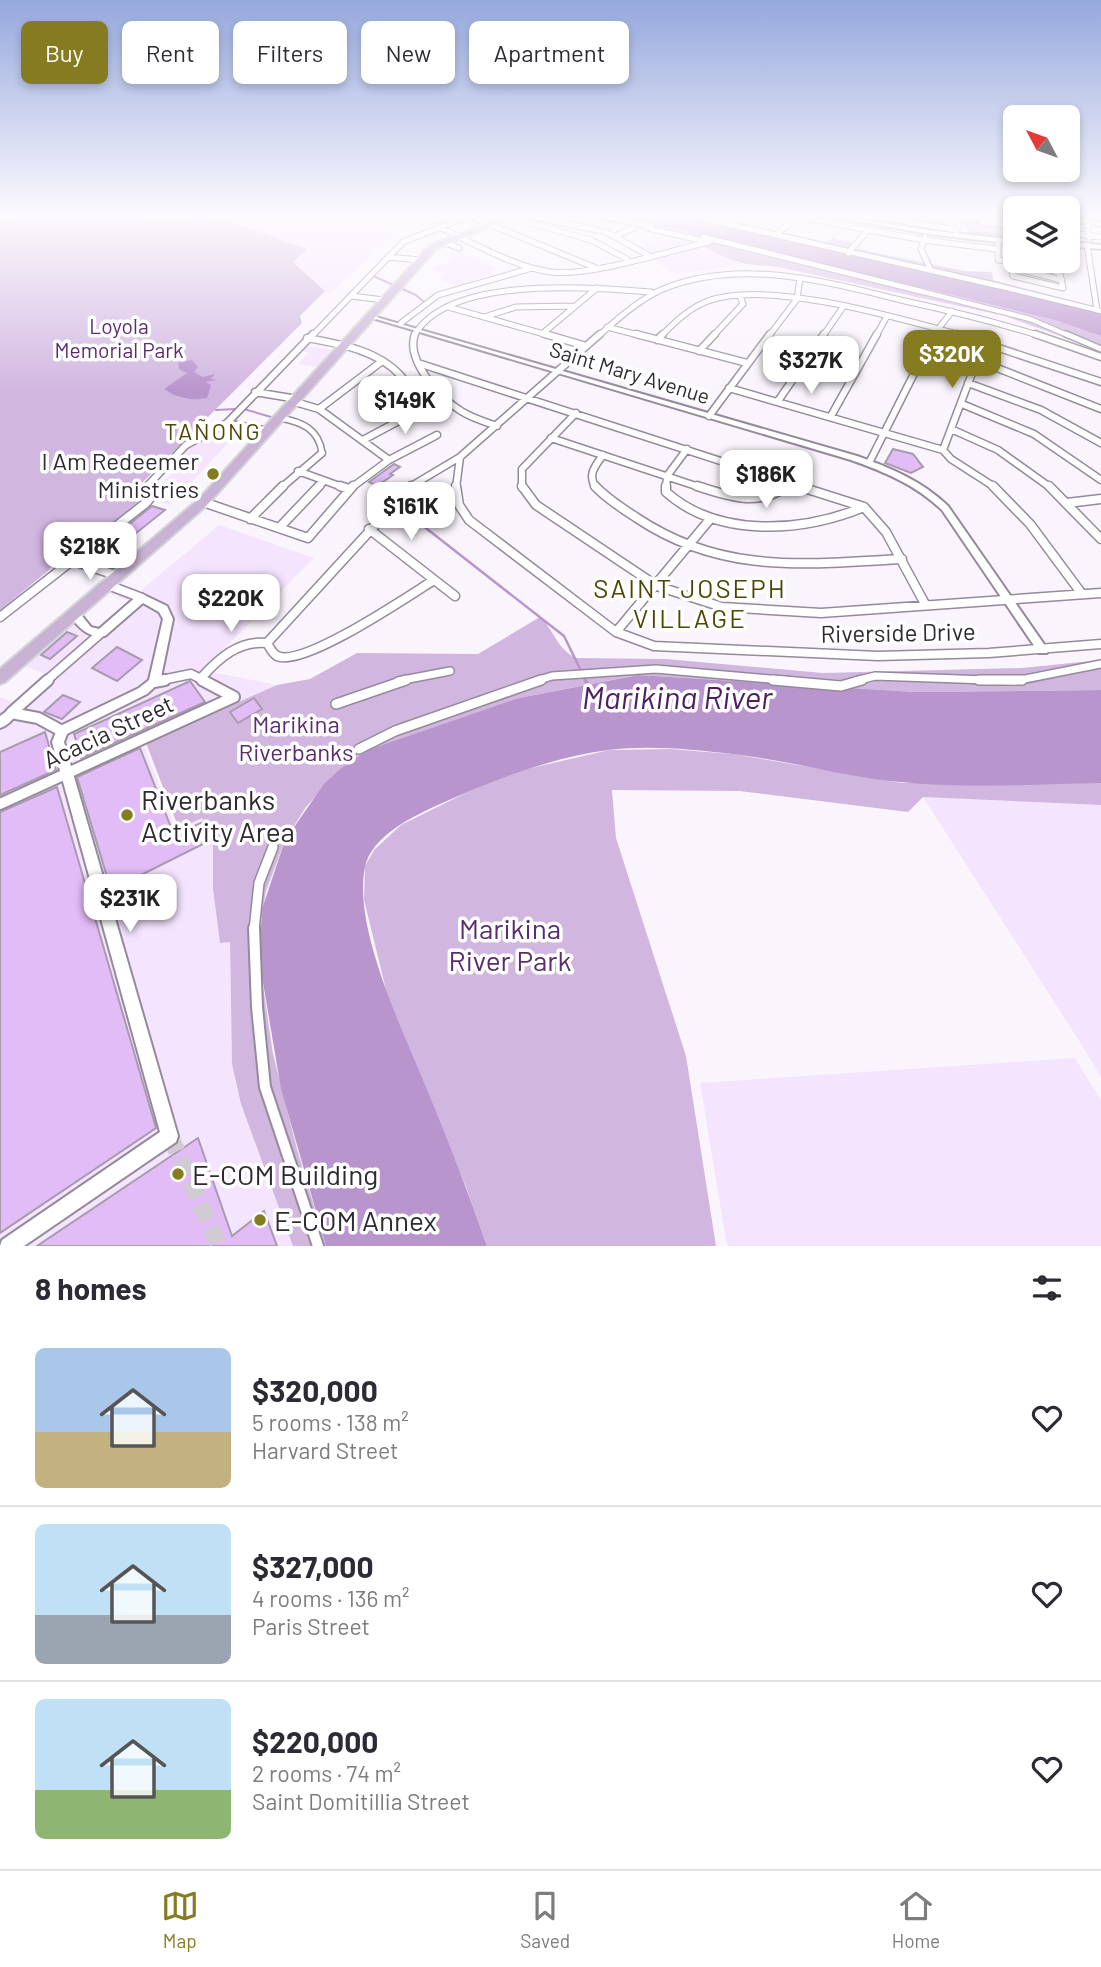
<!DOCTYPE html>
<meta charset="utf-8">
<style>
body{margin:0;font-family:Barlow,sans-serif;background:#f2f2f3;color:#2b2b33;height:100vh;display:flex;flex-direction:column;font-size:26px;white-space:nowrap}
*{box-sizing:border-box;margin:0}
p{font-size:23px;color:#7c7c81}
.icon{flex:none;width:38px;height:38px;fill:none;stroke:currentColor;stroke-width:2;stroke-linecap:round;stroke-linejoin:round}
.map{position:relative;height:1246px;overflow:hidden}
.sheet{display:flex;flex-direction:column;background:#fff;flex:1}
.sheet>*{flex:none}
.guide{position:absolute;left:21px;top:21px;width:700px;height:63px;display:flex;gap:14px}
.needle{width:46px;rotate:311deg}
.tools{position:absolute;left:1003px;top:105px;display:grid;gap:14px}
.tools a{display:grid;place-items:center;width:77px;height:77px;border-radius:10px;background:#fff;box-shadow:0 4px 10px #0003;font-size:35px}
.price{position:absolute;translate:-50% -60px;padding:0 16px;border-radius:14px;background:#fff;color:#222;font-size:23px;line-height:46px;filter:drop-shadow(0 2px 4px #0008)}
.price::after{content:'';position:absolute;left:50%;top:42px;width:21px;height:16px;margin-left:-10px;background:inherit;clip-path:polygon(0 0,100% 0,50% 100%)}
.price.current{background:#857c22;color:#fff}
ul{padding:0;list-style:none}
li{display:flex;align-items:center;gap:21px;height:175px;padding:0 35px}
li+li{border-top:2px solid #e1e1e2}
li span{display:grid;place-items:center;flex:none;width:196px;height:140px;border-radius:10px;color:#555}
li>.icon{margin-inline-start:auto}
span .icon{width:84px;height:84px;fill:#fffc;stroke-width:1}
li b{font-size:30px}
h2{display:flex;justify-content:space-between;align-items:center;height:84px;padding:0 35px;font-size:30px}
.chip{padding:0 24px;border-radius:10px;background:#fff;box-shadow:0 4px 10px #0003;font-size:24px;line-height:63px}
.chip.current{background:#857c22;color:#fff}
.dock{display:flex;justify-content:space-around;align-items:center;height:98px;border-top:2px solid #e1e1e2;background:#fff;font-size:19px;color:#7c7c81}
.dock a{display:grid;justify-items:center;gap:4px}
.dock .current{color:#857c22}
.map>svg:first-child{display:block}
.built{fill:#f5e4fe}
.green{fill:#d1b7e0}
.water{fill:#b995cd}
.lines{fill:none;stroke-linecap:round;stroke-linejoin:round}
.stream-far2{stroke:#b995cd;stroke-width:2}
.stream-far1{stroke:#b995cd;stroke-width:2.5}
.stream{stroke:#b995cd;stroke-width:3.5}
.building{fill:#e2bcf7;stroke:#a79cae;stroke-width:2}
.tertiary-tunnel{stroke:#d1ccd3;stroke-width:17;stroke-dasharray:17 8;stroke-linecap:butt}
.pedestrian-far4-casing{stroke:#958a9c;stroke-width:6}
.pedestrian-far3-casing{stroke:#958a9c;stroke-width:8}
.pedestrian-far2-casing{stroke:#958a9c;stroke-width:10}
.pedestrian-far1-casing{stroke:#958a9c;stroke-width:12}
.pedestrian-casing{stroke:#958a9c;stroke-width:14}
.minor-far3-casing{stroke:#958a9c;stroke-width:7}
.minor-far2-casing{stroke:#958a9c;stroke-width:9}
.minor-far1-casing{stroke:#958a9c;stroke-width:11}
.minor-casing{stroke:#958a9c;stroke-width:14}
.tertiary-casing{stroke:#958a9c;stroke-width:4}
.primary-casing{stroke:#d5d4d6;stroke-width:4}
.pedestrian-far4{stroke:#fff;stroke-width:4.5}
.pedestrian-far3{stroke:#fff;stroke-width:5}
.pedestrian-far2{stroke:#fff;stroke-width:7}
.pedestrian-far1{stroke:#fff;stroke-width:9}
.pedestrian{stroke:#fff;stroke-width:10}
.minor-far3{stroke:#fff;stroke-width:5}
.minor-far2{stroke:#fff;stroke-width:6}
.minor-far1{stroke:#fff;stroke-width:8}
.minor{stroke:#fff;stroke-width:10}
.tertiary{fill:#fff;fill-rule:evenodd}
.primary{fill:#c8b3d4;fill-rule:evenodd}
.poi-dot{fill:#857c22;stroke:#fff;stroke-width:2.5}
.labels{text-anchor:middle;dominant-baseline:central;stroke-width:7;stroke-linejoin:round;paint-order:stroke}
.far-park-label{font-size:21px;fill:#592b6f;stroke:#fff}
.far-street-label{font-size:21px;fill:#2f2a31;stroke:#fff}
.far-quarter-label{font-size:23px;letter-spacing:2px;fill:#4d4704;stroke:#fff}
.poi-label{font-size:24px;fill:#2f2a31;stroke:#fff;text-anchor:end}
.street-label{font-size:24px;fill:#2f2a31;stroke:#fff}
.park-label{font-size:24px;fill:#592b6f;stroke:#fff}
.neighbourhood-label{font-size:26px;letter-spacing:2px;fill:#4d4704;stroke:#fff}
.near-poi-label{font-size:28px;fill:#2f2a31;stroke:#fff;text-anchor:start}
.near-park-label{font-size:28px;fill:#592b6f;stroke:#fff}
.near-water-label{font-size:32px;font-style:italic;fill:#4c1f62;stroke:#fff}
</style>
<div class="map">
<svg width="1101" height="1246" viewBox="0 0 1101 1246">
<rect width="100%" height="100%" fill="#faf5fc"/>
<path class="built" d="M209 217H415L383 229 393 234 330 294 293 262 306 248Z
M675 236 691 240 724 257 746 264 675 274 636 249Z
M461 252 498 269 462 287 438 279 446 274 429 269 449 262 453 254Z
M306 346 335 350 319 367 298 364 309 353 301 351Z
M208 438 228 443 170 505 153 500 154 491 183 463 172 461 191 443Z
M219 525 314 558 203 670 277 685 144 745 176 830 202 818 213 842V889L220 943 230 942 232 1064 241 1104 293 1246H0V697L13 702 45 674 23 665 77 617 88 636 129 601 109 593 119 585 139 592Z
M923 797 1101 805V1077L1083 1047Z
M1075 1058 1101 1100V1246H727L700 1083Z"/>
<path class="green" d="M6 217H152C174 224 184 215 206 217 234 219 279 240 307 249L293 262 325 291 300 316 302 323 141 484 146 496C130 510 114 524 97 536 79 549 61 553 48 571L0 610V219Z
M584 217H614L694 232 1054 320 1101 336V351L1005 316 778 267 746 264 724 257 691 240Z
M690 217H710L827 242 833 238 856 244 853 248 964 271 992 272 993 280 1101 308V314Z
M540 617C555 631 556 648 576 658L666 659 823 673 1022 668 1101 660V690L916 692 637 675 519 698 340 769 306 807 285 840 266 891 259 931V959L273 1054 297 1149 326 1246H293L241 1104 232 1064 230 942 220 943 213 889V842L202 818 179 829 146 743 277 685 310 679 357 653 478 654Z
M670 749 733 754 902 783H1101V805L923 797 908 812 739 791 612 790 616 838 686 1056 716 1246H487L466 1187 388 998 364 900 365 866 374 850 401 825 484 784 527 769 609 750Z"/>
<path class="water" d="M614 217H690L1029 294 1101 314V336L1054 320 694 232Z
M192 360 198 367 194 372 203 377 215 374 211 379 217 380 206 382 211 385 207 398C192 401 176 398 164 389L187 373 179 369 178 363Z
M638 675 916 692 1101 690V783C1035 784 966 789 900 782 844 777 788 760 732 754 692 749 647 745 608 750 550 758 493 780 440 804 414 816 372 835 365 867 352 928 405 1035 428 1092 449 1143 469 1194 487 1246H326L281 1089 259 959 262 909 285 840 324 784 340 769 368 750 519 698Z"/>
<g class="lines">
<path class="stream-far2" d="M373 276 416 295 425 303
M244 409 271 417
M216 410 236 409"/>
<path class="stream-far1" d="M411 491 428 501 422 525 564 636 586 681"/>
<path class="stream" d="M585 680 588 685"/>
</g>
<path class="building" d="M967 220 978 222V225L1010 229 1015 237 971 232 967 227Z
M893 449 913 454 923 467 911 473 885 463Z
M394 464 400 467 390 474 393 475 377 486 369 482Z
M152 506 165 510 135 534 122 530Z
M67 632 77 636 50 659 41 655Z
M117 647 142 660 117 681 92 668Z
M190 681 205 702 81 758 74 734Z
M63 695 80 702 62 719 44 712Z
M254 698 262 709 238 723 230 712Z
M45 732 56 770 0 795V752Z
M140 748 174 835 203 822 209 841 111 890 77 777Z
M57 787 156 1128 0 1233V812Z
M198 1138 232 1236 264 1211 277 1246H37Z"/>
<g class="lines">
<path class="tertiary-tunnel" d="M170 1136 219 1246"/>
<defs>
<path id="pedestrian-far4" d="M936 217 958 222
M999 286 1101 311
M924 292 1030 319 1070 336"/>
<path id="pedestrian-far3" d="M1066 334 1101 349
M280 418C302 422 319 429 322 453"/>
<path id="pedestrian-far2" d="M398 681 450 671
M536 681 552 676 656 669 792 681
M856 681 875 676 1015 681 1101 664"/>
<path id="pedestrian-far1" d="M773 680 841 686 862 680
M979 680H1022
M336 704 406 680
M359 749 395 731 541 680
M254 930 259 883 273 847"/>
<path id="pedestrian" d="M254 928 257 1007 265 1087 318 1246"/>
<path id="minor-far3" d="M472 217 596 268
M510 217 591 240 627 259
M534 217 606 232 648 255
M605 217 652 226
M698 217 999 286
M800 217 923 240 996 249
M880 217 957 230
M1004 217 1011 218
M1086 217 1089 239
M437 226C472 242 513 267 551 272 589 277 669 251 709 242L647 228
M778 233 798 217
M1068 233 1101 237
M956 235 960 217
M615 236 634 228
M703 237 924 292
M925 237 921 249 931 271
M998 240V260C1020 262 1040 263 1060 274L1063 288 1013 276 1010 261
M442 242 459 248
M1087 245 1097 310
M848 253 868 230
M388 257 420 260
M1010 267 1062 280
M351 296 384 300
M448 307 551 336
M484 317 516 307 575 306
M401 323 438 295 532 268
M607 327 642 336
M542 334 597 288
M312 336 403 242 466 217
M414 336C448 274 592 288 651 292
M598 336C618 319 638 300 663 289 741 257 827 282 905 301 951 311 996 322 1040 336
M661 336C675 322 689 308 708 301 769 279 901 319 964 336
M713 336 743 304 740 296
M769 336 797 299 800 278
M823 336 843 307
M876 336 887 316
M933 336 952 311"/>
<path id="minor-far2" d="M415 334C405 360 440 398 461 411 472 418 485 422 497 426
M545 334 586 346
M636 334 747 363
M957 334 1101 382
M1035 334 1101 357
M307 338C340 344 378 350 401 376 410 386 415 398 423 408L363 440
M657 340 663 334
M699 351 715 334
M977 360 1101 409
M418 363 804 488
M968 383 1041 410 1101 443
M729 388 943 450
M255 392 297 399
M778 401 824 334
M295 402 319 409 389 460
M962 404 1034 434 1101 480
M319 409 381 362
M709 416 770 334
M831 416 877 334
M227 423 269 431
M951 429 998 450 1051 488
M551 438 702 488
M943 450 951 459 996 488
M943 450 977 360 987 344
M869 463 934 334
M298 471 345 488
M150 488 149 484 186 445 227 423 313 334
M281 488 322 453
M318 488 323 482
M351 488 389 460 437 435
M408 488 460 457 600 334
M456 488 460 457
M522 488V469L576 413
M596 488C587 475 595 466 603 455
M666 488 667 476 687 449
M785 488 792 481"/>
<path id="minor-far1" d="M340 486 349 489
M456 486 459 505 469 520 616 632 654 646 878 656 989 653 1101 644
M522 486 536 505 657 586 722 607 821 613 1101 593
M595 486C607 499 623 509 637 518 722 575 806 564 902 559
M666 486V492C719 539 803 532 864 507
M697 486C727 496 759 507 787 486
M798 486 864 507 886 532 925 604
M993 486 1030 524 1082 594
M1049 486 1101 539
M203 502 308 538 353 486
M1067 503 1101 499
M391 506 415 522
M250 519 283 486
M279 528 319 486
M369 529 455 596
M83 552 128 568
M71 560 118 576
M108 585 142 598
M0 617 146 503 151 497 149 486
M616 632 711 518
M267 643 411 486
M267 643C270 648 272 653 277 656 303 668 408 596 434 580
M201 678C219 658 239 640 267 643
M46 681 101 633
M157 681 191 674 205 681"/>
<path id="minor" d="M154 682 165 680
M11 713 48 680
M11 713 38 718 62 731
M0 804 234 697 202 680"/>
<path id="tertiary" d="M834 217H846L928 230 1015 240V244L928 234Z
M1068 217 1101 222V226L1068 220Z
M1068 242 1101 245V249L1068 246Z
M369 315 857 456C891 468 922 481 948 506L1048 650 1047 653H1039L942 510C916 485 885 472 851 460L369 317Z
M142 594 167 606 173 619 160 682 147 694 67 734 64 742 178 1136 176 1142 24 1246H0L2 1240 160 1132 52 742 58 727 139 688 149 680 163 619 159 612 143 603 105 636C88 638 81 629 70 617L69 614 70 611H78L91 627 99 629 138 595Z
M11 708 15 710 17 713C14 719 7 726 0 728V716Z"/>
<path id="primary" d="M505 217H515L436 249 207 505 5 682 0 684V669L199 499 430 245Z"/>
</defs>
<use href="#pedestrian-far4" class="pedestrian-far4-casing"/>
<use href="#pedestrian-far3" class="pedestrian-far3-casing"/>
<use href="#pedestrian-far2" class="pedestrian-far2-casing"/>
<use href="#pedestrian-far1" class="pedestrian-far1-casing"/>
<use href="#pedestrian" class="pedestrian-casing"/>
<use href="#minor-far3" class="minor-far3-casing"/>
<use href="#minor-far2" class="minor-far2-casing"/>
<use href="#minor-far1" class="minor-far1-casing"/>
<use href="#minor" class="minor-casing"/>
<use href="#tertiary" class="tertiary-casing"/>
<use href="#primary" class="primary-casing"/>
<use href="#pedestrian-far4" class="pedestrian-far4"/>
<use href="#pedestrian-far3" class="pedestrian-far3"/>
<use href="#pedestrian-far2" class="pedestrian-far2"/>
<use href="#pedestrian-far1" class="pedestrian-far1"/>
<use href="#pedestrian" class="pedestrian"/>
<use href="#minor-far3" class="minor-far3"/>
<use href="#minor-far2" class="minor-far2"/>
<use href="#minor-far1" class="minor-far1"/>
<use href="#minor" class="minor"/>
<use href="#tertiary" class="tertiary"/>
<use href="#primary" class="primary"/>
</g>
<linearGradient id="sky" x2="0" y2="1"><stop stop-color="#95a8dd"/><stop offset="0.55" stop-color="#fdfafe"/><stop offset="1" stop-color="#fdfafe" stop-opacity="0"/></linearGradient>
<rect width="1101" height="391" fill="url(#sky)"/>
<g class="poi-dot">
<circle cx="213" cy="474" r="7"/>
<circle cx="127" cy="815" r="7"/>
<circle cx="178" cy="1174" r="7"/>
<circle cx="260" cy="1220" r="7"/>
</g>
<g class="labels">
<g class="far-park-label">
<text x="119" y="325">Loyola<tspan x="119" dy="24">Memorial Park</tspan></text>
</g>
<g class="far-street-label">
<text transform="translate(630 372) rotate(17)">Saint Mary Avenue</text>
</g>
<g class="far-quarter-label">
<text x="213" y="431">TAÑONG</text>
</g>
<g class="poi-label">
<text x="199" y="460">I Am Redeemer<tspan x="199" dy="28">Ministries</tspan></text>
</g>
<g class="street-label">
<text transform="translate(898 632) rotate(-1)">Riverside Drive</text>
<text transform="translate(108 731) rotate(-25)">Acacia Street</text>
</g>
<g class="park-label">
<text x="296" y="723">Marikina<tspan x="296" dy="28">Riverbanks</tspan></text>
</g>
<g class="neighbourhood-label">
<text x="690" y="587">SAINT JOSEPH<tspan x="690" dy="30">VILLAGE</tspan></text>
</g>
<g class="near-poi-label">
<text x="141" y="799">Riverbanks<tspan x="141" dy="32">Activity Area</tspan></text>
<text x="192" y="1174">E-COM Building</text>
<text x="274" y="1220">E-COM Annex</text>
</g>
<g class="near-park-label">
<text x="510" y="928">Marikina<tspan x="510" dy="32">River Park</tspan></text>
</g>
<g class="near-water-label">
<text x="677" y="696">Marikina River</text>
</g>
</g>
</svg>
<div class="tools">
<a><svg class="needle" viewBox="-14 -14 28 28"><path d="M0-13l5 13h-10z" fill="#e53935"/><path d="M0 13l5-13h-10z" fill="#7c7c81"/></svg></a>
<a><svg class="icon" aria-label="layers" viewBox="0 0 24 24"><path d="M12 4l9 5-9 5-9-5zM3 14l9 5 9-5"/></svg></a>
</div>
<b class="price current" style="left:952px;top:390px">$320K</b>
<b class="price" style="left:811px;top:396px">$327K</b>
<b class="price" style="left:405px;top:436px">$149K</b>
<b class="price" style="left:766px;top:510px">$186K</b>
<b class="price" style="left:411px;top:542px">$161K</b>
<b class="price" style="left:90px;top:582px">$218K</b>
<b class="price" style="left:231px;top:634px">$220K</b>
<b class="price" style="left:130px;top:934px">$231K</b>
<div class="guide">
<a class="chip current">Buy</a>
<a class="chip">Rent</a>
<a class="chip">Filters</a>
<a class="chip">New</a>
<a class="chip">Apartment</a>
</div>
</div>
<section class="sheet">
<h2>8 homes<svg class="icon" aria-label="filters" viewBox="0 0 24 24"><path d="M4 7h16M4 17h16"/><circle cx="9" cy="7" r="2"/><circle cx="15" cy="17" r="2"/></svg></h2>
<ul>
<li><span style="background:linear-gradient(#a9c7e8 60%,#c2b280 0)"><svg class="icon" aria-label="home" viewBox="0 0 24 24"><path d="M3 11l9-7 9 7M6 9v11h12V9"/></svg></span><div><b>$320,000</b><p>5 rooms · 138 m²</p><p>Harvard Street</p></div><svg class="icon" aria-label="heart" viewBox="0 0 24 24"><path d="M12 20l-8-8c-3-5 5-10 8-4 3-6 11-1 8 4z"/></svg></li>
<li><span style="background:linear-gradient(#bfe0f5 65%,#9aa5b1 0)"><svg class="icon" aria-label="home" viewBox="0 0 24 24"><path d="M3 11l9-7 9 7M6 9v11h12V9"/></svg></span><div><b>$327,000</b><p>4 rooms · 136 m²</p><p>Paris Street</p></div><svg class="icon" aria-label="heart" viewBox="0 0 24 24"><path d="M12 20l-8-8c-3-5 5-10 8-4 3-6 11-1 8 4z"/></svg></li>
<li><span style="background:linear-gradient(#bfe0f5 65%,#8fb573 0)"><svg class="icon" aria-label="home" viewBox="0 0 24 24"><path d="M3 11l9-7 9 7M6 9v11h12V9"/></svg></span><div><b>$220,000</b><p>2 rooms · 74 m²</p><p>Saint Domitillia Street</p></div><svg class="icon" aria-label="heart" viewBox="0 0 24 24"><path d="M12 20l-8-8c-3-5 5-10 8-4 3-6 11-1 8 4z"/></svg></li>
</ul>
</section>
<nav class="dock">
<a class="current"><svg class="icon" aria-label="map" viewBox="0 0 24 24"><path d="M3 6l6-2 6 2 6-2v14l-6 2-6-2-6 2zM9 4v14M15 6v14"/></svg>Map</a>
<a><svg class="icon" aria-label="saved" viewBox="0 0 24 24"><path d="M7 4h10v16l-5-4-5 4z"/></svg>Saved</a>
<a><svg class="icon" aria-label="home" viewBox="0 0 24 24"><path d="M3 11l9-7 9 7M6 9v11h12V9"/></svg>Home</a>
</nav>
